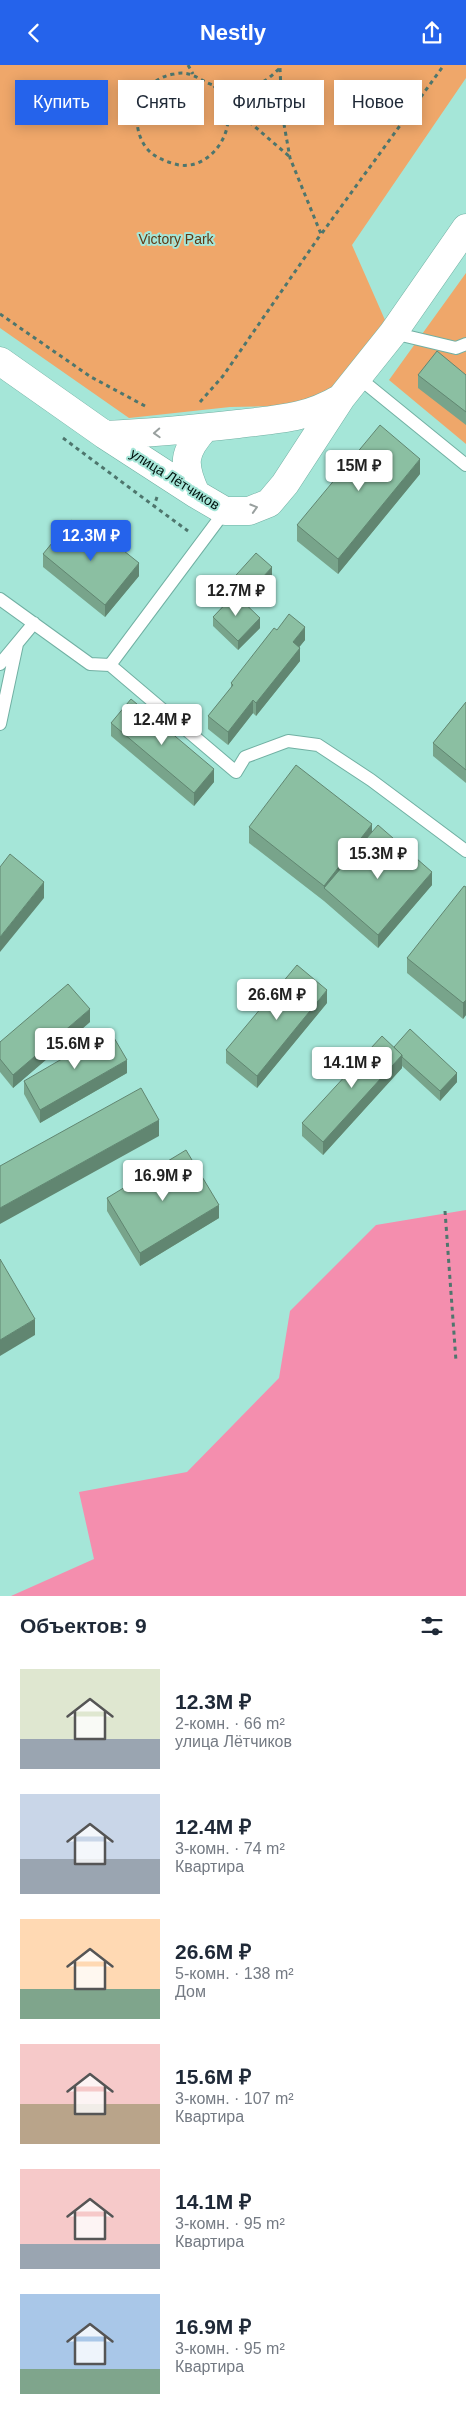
<!DOCTYPE html>
<html lang="ru">
<meta charset="utf-8">
<style>
body{margin:0;font-family:Helvetica,sans-serif;background:#f6f6f7;color:#1f2937;height:100vh;display:flex;flex-direction:column;font-size:19px;white-space:nowrap}
*{box-sizing:border-box;margin:0}
p{font-size:16px;color:#747a83}
.icon{flex:none;width:28px;height:28px;fill:none;stroke:currentColor;stroke-width:2;stroke-linecap:round;stroke-linejoin:round}
.map{position:relative;height:1531px;overflow:hidden}
.details{display:flex;flex-direction:column;background:#fff;flex:1}
.details>*{flex:none}
.guide{position:absolute;left:15px;top:15px;width:436px;height:45px;display:flex;gap:10px}
.price{position:absolute;translate:-50% -42px;padding:0 11px;border-radius:5px;background:#fff;color:#222;font-size:16px;line-height:32px;filter:drop-shadow(0 1px 2px #0008)}
.price::after{content:'';position:absolute;left:50%;top:30px;width:15px;height:11px;margin-left:-8px;background:inherit;clip-path:polygon(0 0,100% 0,50% 100%)}
.price.on{background:#2563eb;color:#fff}
ul{padding:0;list-style:none}
li{display:flex;align-items:center;gap:15px;height:125px;padding:0 20px}
li span{display:grid;place-items:center;flex:none;width:140px;height:100px;border-radius:0px;color:#555}
li>.icon{margin-inline-start:auto}
span .icon{width:60px;height:60px;fill:#fffc;stroke-width:1}
li b{font-size:21px}
h2{display:flex;justify-content:space-between;align-items:center;height:60px;padding:0 20px;font-size:21px}
.pill{padding:0 18px;border-radius:0px;background:#fff;box-shadow:0 2px 12px #0003;font-size:18px;line-height:45px}
.pill.on{background:#2563eb;color:#fff}
header{display:flex;justify-content:space-between;align-items:center;height:65px;padding:0 20px;background:#2563eb;color:#fff;font-size:22px;font-weight:800}
.map>svg:first-child{display:block}
.green{fill:#efa76a}
.water{fill:#f48eae}
.lines{fill:none;stroke-linecap:round;stroke-linejoin:round}
.service-casing{stroke:#71b0a3;stroke-width:14}
.secondary-casing{stroke:#71b0a3;stroke-width:29}
.path{stroke:#4e766d;stroke-width:3;stroke-dasharray:4 4;stroke-linecap:butt}
.service{stroke:#fff;stroke-width:12}
.secondary{stroke:#fff;stroke-width:28}
.wall{fill:#78a48b}
.shaded-wall{fill:#618671}
.building{fill:#8bbfa2;stroke:#618671}
.oneway{stroke:#99a09f}
.labels{text-anchor:middle;dominant-baseline:central;stroke-width:4;stroke-linejoin:round;paint-order:stroke}
.park-label{font-size:14px;fill:#613914;stroke:#a5e6d8}
.street-label{font-size:14px;fill:#00120e;stroke:#a5e6d8}
</style>
<header><svg class="icon" aria-label="back" viewBox="0 0 24 24"><path d="M15 5l-7 7 7 7"/></svg>Nestly<svg class="icon" aria-label="share" viewBox="0 0 24 24"><path d="M12 15V3M7 8l5-5 5 5M5 13v7h14v-7"/></svg></header>
<div class="map">
<svg width="466" height="1531" viewBox="0 0 466 1531">
<rect width="100%" height="100%" fill="#a5e6d8"/>
<path class="green" d="M0 0H466V13L352 180 385 255 322 340 230 342 129 353 0 263Z
M466 208V379L389 315Z"/>
<path class="water" d="M466 1145V1531H11L94 1494 79 1427 187 1407 279 1313 290 1246 376 1160Z"/>
<g class="lines">
<defs>
<path id="service" d="M393 268 456 283 466 279
M359 313 466 400
M0 534 90 599 110 600 225 446
M0 599 34 558
M110 600 236 707 245 692 288 676 318 680 371 715 466 786
M0 659 17 579"/>
<path id="secondary" d="M0 296 105 370 196 429 225 446H249L269 438 285 419 341 333 393 268 466 163
M105 370C150 368 194 364 238 359 279 354 305 354 341 333
M196 429C182 399 183 387 205 363"/>
</defs>
<use href="#service" class="service-casing"/>
<use href="#secondary" class="secondary-casing"/>
<path class="path" d="M188 0 193 9
M214 21C221 31 229 41 228 55 227 80 202 107 175 99 161 95 149 90 142 76 129 49 142 14 174 9 192 5 198 15 213 20 219 22 255 20 262 17 268 15 275 7 280 3
M225 36 290 92
M322 168 444 0
M0 249 91 312 145 341
M200 337 223 311 321 169 290 93 282 48 280 3 282 0
M63 373 154 441
M157 432 154 441 188 466
M445 1146 456 1296"/>
<use href="#service" class="service"/>
<use href="#secondary" class="secondary"/>
</g>
<path class="wall" d="M418 310H466V360L418 323Z
M420 409 338 509 297 476V460Z
M43 489 139 511 105 552 43 502Z
M272 511 246 540 260 563 238 585 213 561V552L232 532 228 528V519Z
M277 565 305 575 299 582 300 596 256 651 253 648 228 680 208 664V651L231 623V618Z
M466 637V718L433 691V678Z
M111 658 214 717 194 741 111 671Z
M249 762 372 768 432 820 378 883 324 836 249 778Z
M466 822V950L463 954 407 908V893Z
M327 938 257 1023 226 998V985Z
M90 957 13 1023 0 1007V977Z
M394 982 457 1017 440 1036 402 1001V1003L323 1090 302 1071V1058Z
M127 1008 40 1058 24 1029V1016Z
M107 1133 219 1153 140 1201 107 1146Z"/>
<path class="shaded-wall" d="M420 394V409L338 509V494Z
M139 498V511L105 552V540Z
M272 502V511L244 543V533Z
M260 553V563L238 585V576Z
M305 562V575L293 590V577Z
M300 583V596L256 651V638Z
M253 635V648L228 680V667Z
M214 704V717L194 741V728Z
M372 759V774L324 823V821Z
M432 807V820L378 883V870Z
M44 817V833L0 887V872Z
M327 925V938L257 1023V1011Z
M466 935V950L463 954V938Z
M90 944V957L13 1023V1010Z
M402 990V1003L323 1090V1077Z
M127 995V1008L40 1058V1045Z
M457 1008V1017L440 1036V1026Z
M159 1055V1071L0 1159V1143Z
M219 1140V1153L140 1201V1188Z
M35 1254V1270L0 1291V1275Z"/>
<path class="building" d="M437 286 466 310V347L418 310Z
M380 360 420 394 338 494 297 460Z
M71 455 103 482 109 474 139 498 105 540 43 489Z
M256 488 272 502 244 533 228 519Z
M235 529 260 553 238 576 213 552Z
M289 549 305 562 293 577 300 583 256 638 253 635 228 667 208 651 233 620 231 618 274 563 277 565Z
M131 634 214 704 194 728 111 658Z
M466 637V705L433 678Z
M296 700 372 759 324 821 249 762Z
M378 760 432 807 378 870 324 823Z
M10 789 44 817 0 872V802Z
M464 821 466 822V935L463 938 407 893Z
M297 900 327 925 257 1011 226 985Z
M68 919 90 944 13 1010 0 994V977Z
M410 964 457 1008 440 1026 402 992V990L394 982Z
M110 966 127 995 40 1045 24 1016Z
M382 971 402 990 323 1077 302 1058Z
M141 1023 159 1055 0 1143V1101Z
M186 1085 219 1140 140 1188 107 1133Z
M0 1194 35 1254 0 1275Z"/>
<defs><path id="oneway-chevron" d="M-2-3.5L2.5 0L-2 3.5" fill="none" stroke-width="1.6" stroke-linecap="round" stroke-linejoin="round" transform="scale(1.25)"/></defs>
<g class="oneway">
<use href="#oneway-chevron" transform="translate(157 368) rotate(177)"/>
<use href="#oneway-chevron" transform="translate(254 443) rotate(-17)"/>
</g>
<g class="labels">
<g class="park-label">
<text x="176" y="174">Victory Park</text>
</g>
<g class="street-label">
<text transform="translate(175 414) rotate(32)">улица Лётчиков</text>
</g>
</g>
</svg>
<b class="price" style="left:359px;top:427px">15M ₽</b>
<b class="price on" style="left:91px;top:497px">12.3M ₽</b>
<b class="price" style="left:236px;top:552px">12.7M ₽</b>
<b class="price" style="left:162px;top:681px">12.4M ₽</b>
<b class="price" style="left:378px;top:815px">15.3M ₽</b>
<b class="price" style="left:277px;top:956px">26.6M ₽</b>
<b class="price" style="left:75px;top:1005px">15.6M ₽</b>
<b class="price" style="left:352px;top:1024px">14.1M ₽</b>
<b class="price" style="left:163px;top:1137px">16.9M ₽</b>
<div class="guide">
<a class="pill on">Купить</a>
<a class="pill">Снять</a>
<a class="pill">Фильтры</a>
<a class="pill">Новое</a>
</div>
</div>
<section class="details">
<h2>Объектов: 9<svg class="icon" aria-label="filters" viewBox="0 0 24 24"><path d="M4 7h16M4 17h16"/><circle cx="9" cy="7" r="2"/><circle cx="15" cy="17" r="2"/></svg></h2>
<ul>
<li><span style="background:linear-gradient(#dfe7d0 70%,#9aa5b1 0)"><svg class="icon" aria-label="home" viewBox="0 0 24 24"><path d="M3 11l9-7 9 7M6 9v11h12V9"/></svg></span><div><b>12.3M ₽</b><p>2-комн. · 66 m²</p><p>улица Лётчиков</p></div></li>
<li><span style="background:linear-gradient(#c9d6e8 65%,#9aa5b1 0)"><svg class="icon" aria-label="home" viewBox="0 0 24 24"><path d="M3 11l9-7 9 7M6 9v11h12V9"/></svg></span><div><b>12.4M ₽</b><p>3-комн. · 74 m²</p><p>Квартира</p></div></li>
<li><span style="background:linear-gradient(#ffd9b3 70%,#7fa58c 0)"><svg class="icon" aria-label="home" viewBox="0 0 24 24"><path d="M3 11l9-7 9 7M6 9v11h12V9"/></svg></span><div><b>26.6M ₽</b><p>5-комн. · 138 m²</p><p>Дом</p></div></li>
<li><span style="background:linear-gradient(#f6c9c9 60%,#b9a48a 0)"><svg class="icon" aria-label="home" viewBox="0 0 24 24"><path d="M3 11l9-7 9 7M6 9v11h12V9"/></svg></span><div><b>15.6M ₽</b><p>3-комн. · 107 m²</p><p>Квартира</p></div></li>
<li><span style="background:linear-gradient(#f6c9c9 75%,#9aa5b1 0)"><svg class="icon" aria-label="home" viewBox="0 0 24 24"><path d="M3 11l9-7 9 7M6 9v11h12V9"/></svg></span><div><b>14.1M ₽</b><p>3-комн. · 95 m²</p><p>Квартира</p></div></li>
<li><span style="background:linear-gradient(#a9c7e8 75%,#7fa58c 0)"><svg class="icon" aria-label="home" viewBox="0 0 24 24"><path d="M3 11l9-7 9 7M6 9v11h12V9"/></svg></span><div><b>16.9M ₽</b><p>3-комн. · 95 m²</p><p>Квартира</p></div></li>
</ul>
</section>
